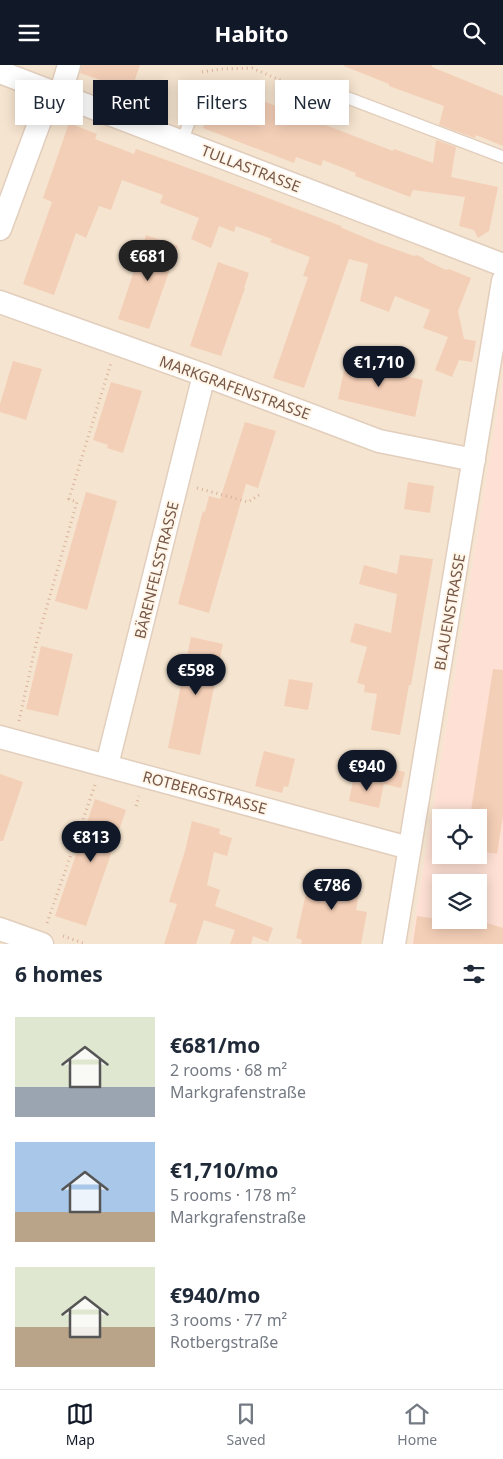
<!DOCTYPE html>
<meta charset="utf-8">
<style>
body{margin:0;font-family:"Noto Sans",sans-serif;background:#f6f6f7;color:#1f2937;height:100vh;display:flex;flex-direction:column;font-size:19px;white-space:nowrap}
*{box-sizing:border-box;margin:0}
p{font-size:16px;color:#747a83}
.icon{flex:none;width:28px;height:28px;fill:none;stroke:currentColor;stroke-width:2;stroke-linecap:round;stroke-linejoin:round}
.map{position:relative;height:879px;overflow:hidden}
.sheet{display:flex;flex-direction:column;background:#fff;flex:1}
.sheet>*{flex:none}
.guide{position:absolute;left:15px;top:15px;width:474px;height:45px;display:flex;gap:10px}
.controls{position:absolute;left:432px;top:744px;display:grid;gap:10px}
.controls a{display:grid;place-items:center;width:55px;height:55px;border-radius:0px;background:#fff;box-shadow:0 2px 12px #0003;font-size:25px}
.price{position:absolute;translate:-50% -42px;padding:0 11px;border-radius:18px;background:#111827;color:#fff;font-size:16px;line-height:32px;filter:drop-shadow(0 1px 2px #0008)}
.price::after{content:'';position:absolute;left:50%;top:30px;width:15px;height:11px;margin-left:-8px;background:inherit;clip-path:polygon(0 0,100% 0,50% 100%)}
.price.selected{background:#222;color:#fff}
ul{padding:0;list-style:none}
li{display:flex;align-items:center;gap:15px;height:125px;padding:0 15px}
li span{display:grid;place-items:center;flex:none;width:140px;height:100px;border-radius:0px;color:#555}
li>.icon{margin-inline-start:auto}
span .icon{width:60px;height:60px;fill:#fffc;stroke-width:1}
li b{font-size:21px}
h2{display:flex;justify-content:space-between;align-items:center;height:60px;padding:0 15px;font-size:21px}
.tag{padding:0 18px;border-radius:0px;background:#fff;box-shadow:0 2px 12px #0003;font-size:18px;line-height:45px}
.tag.selected{background:#111827;color:#fff}
header{display:flex;justify-content:space-between;align-items:center;height:65px;padding:0 15px;background:#111827;color:#fff;font-size:22px;font-weight:700}
.menu{display:flex;justify-content:space-around;align-items:center;height:70px;border-top:1px solid #e0e1e3;background:#fff;font-size:14px;color:#747a83}
.menu a{display:grid;justify-items:center;gap:2px}
.menu .selected{color:#111827}
.map>svg:first-child{display:block}
.residential{fill:#f5e4cf}
.commercial{fill:#fee0d4;fill-rule:evenodd}
.building{fill:#f4cfb7}
.lines{fill:none;stroke-linecap:round;stroke-linejoin:round}
.service-casing{stroke:#e2cebd;stroke-width:14}
.minor-casing{stroke:#e2cebd;stroke-width:25}
.path{stroke:#d9b29b;stroke-width:3;stroke-dasharray:1 4;stroke-linecap:butt}
.service{stroke:#fff;stroke-width:11}
.minor{stroke:#fff;stroke-width:22}
.labels{text-anchor:middle;dominant-baseline:central;stroke-width:4;stroke-linejoin:round;paint-order:stroke}
.street-label{font-size:15px;fill:#765747;stroke:#fff6e9}
</style>
<header><svg class="icon" aria-label="menu" viewBox="0 0 24 24"><path d="M4 6h16M4 12h16M4 18h16"/></svg>Habito<svg class="icon" aria-label="search" viewBox="0 0 24 24"><circle cx="10" cy="10" r="6"/><path d="M15 15l6 6"/></svg></header>
<div class="map">
<svg width="503" height="879" viewBox="0 0 503 879">
<rect width="100%" height="100%" fill="#fdf2e1"/>
<path class="residential" d="M0 0H503V311L411 879H0Z"/>
<path class="commercial" d="M503 311V879H411ZM441 752H479V790H441ZM441 818H479V855H441Z"/>
<path class="building" d="M82 0H140L131 26 80 8Z
M344 0H432V2L503 31V81L476 70 475 73 439 60 444 41 389 21V19L344 1Z
M219 19 393 86 394 84 433 98 436 75 456 82 451 112 498 122 489 166 478 173 474 165 459 161 465 132 413 125 410 132 355 111 356 108 323 95 321 101 296 92 294 98 203 63 207 52 202 50 211 28 215 30Z
M69 58 97 69 95 74 134 89 136 84 210 111 341 161 342 163 378 178 414 191 417 190 423 193 425 195 446 205 449 204 471 213 458 246 464 274 476 276 472 297 459 295 452 312 435 305 448 272 423 263 430 245 395 231 389 247 360 236 368 199 349 194 304 323 273 313 308 212 303 211 310 192 270 177 272 174 236 161 234 167 219 161 211 183 191 174 199 153 160 138 163 130 122 115 111 145 99 141 86 173 76 168 54 230 23 219 52 137 43 133Z
M146 170 178 181 149 264 118 254Z
M218 197 249 208 244 223H245L221 291 190 281Z
M347 291 380 299 378 305 423 315 415 352 338 334Z
M13 296 42 304 26 355 0 347V339Z
M111 317 142 326 123 388 107 383 108 380 93 375Z
M245 357 276 366 258 423 246 419 209 548 178 539 203 446 205 447 209 431 220 434Z
M408 417 434 421 430 448 404 444Z
M86 427 117 436 87 545 55 536Z
M400 490 433 494 411 620H409L400 670 371 665 377 629 364 627 365 620 357 618 367 582 350 577 355 558 391 568 397 529 359 519 364 500 397 509Z
M191 572 223 579 200 690 168 683Z
M41 581 73 589 58 651 26 644Z
M493 604 503 605V751L497 789 479 786V752H470Z
M289 614 313 618 308 645 284 641Z
M264 686 295 694 288 722 284 721 282 728 255 721Z
M388 703 405 707 401 723 384 719Z
M0 709 23 717 3 776H0Z
M354 712 384 718 379 743 349 736Z
M95 734 126 745 86 861 55 851Z
M192 756 220 764 219 769 232 773 227 791 214 787 207 820 220 825 215 841 273 863 268 877 253 871 251 879H230L235 865 204 855 196 879H164L177 839 169 837 185 786Z
M311 806 361 815 356 845 367 847 361 879H301L302 875 296 873Z
M417 851 486 861 487 858 503 863V879H413Z"/>
<g class="lines">
<defs>
<path id="service" d="M348 33 503 92
M182 77 201 24"/>
<path id="minor" d="M0 7 503 200
M60 30 69 0
M0 164 51 26
M0 237 204 310 379 376 474 395
M0 672 409 783
M107 700 204 310
M0 864 42 879
M394 879 503 216"/>
</defs>
<use href="#service" class="service-casing"/>
<use href="#minor" class="minor-casing"/>
<path class="path" d="M202 7 221 4 252 3 301 24V18
M197 423 248 437 262 428
M19 656 36 579 77 437 69 434 111 298
M136 741 139 731
M47 858 95 720
M63 871 86 879"/>
<use href="#service" class="service"/>
<use href="#minor" class="minor"/>
</g>
<g class="labels">
<g class="street-label">
<text transform="translate(251 103) rotate(21)">TULLASTRASSE</text>
<text transform="translate(235 322) rotate(20)">MARKGRAFENSTRASSE</text>
<text transform="translate(156 505) rotate(-76)">BÄRENFELSSTRASSE</text>
<text transform="translate(449 547) rotate(-80)">BLAUENSTRASSE</text>
<text transform="translate(205 727) rotate(15)">ROTBERGSTRASSE</text>
</g>
</g>
</svg>
<div class="controls">
<a><svg class="icon" aria-label="locate" viewBox="0 0 24 24"><circle cx="12" cy="12" r="6"/><path d="M12 2v4M12 18v4M2 12h4M18 12h4"/></svg></a>
<a><svg class="icon" aria-label="layers" viewBox="0 0 24 24"><path d="M12 4l9 5-9 5-9-5zM3 14l9 5 9-5"/></svg></a>
</div>
<b class="price selected" style="left:148px;top:217px">€681</b>
<b class="price" style="left:379px;top:323px">€1,710</b>
<b class="price" style="left:196px;top:631px">€598</b>
<b class="price" style="left:367px;top:727px">€940</b>
<b class="price" style="left:91px;top:798px">€813</b>
<b class="price" style="left:332px;top:846px">€786</b>
<div class="guide">
<a class="tag">Buy</a>
<a class="tag selected">Rent</a>
<a class="tag">Filters</a>
<a class="tag">New</a>
</div>
</div>
<section class="sheet">
<h2>6 homes<svg class="icon" aria-label="filters" viewBox="0 0 24 24"><path d="M4 7h16M4 17h16"/><circle cx="9" cy="7" r="2"/><circle cx="15" cy="17" r="2"/></svg></h2>
<ul>
<li><span style="background:linear-gradient(#dfe7d0 70%,#9aa5b1 0)"><svg class="icon" aria-label="home" viewBox="0 0 24 24"><path d="M3 11l9-7 9 7M6 9v11h12V9"/></svg></span><div><b>€681/mo</b><p>2 rooms · 68 m²</p><p>Markgrafenstraße</p></div></li>
<li><span style="background:linear-gradient(#a9c7e8 70%,#b9a48a 0)"><svg class="icon" aria-label="home" viewBox="0 0 24 24"><path d="M3 11l9-7 9 7M6 9v11h12V9"/></svg></span><div><b>€1,710/mo</b><p>5 rooms · 178 m²</p><p>Markgrafenstraße</p></div></li>
<li><span style="background:linear-gradient(#dfe7d0 60%,#b9a48a 0)"><svg class="icon" aria-label="home" viewBox="0 0 24 24"><path d="M3 11l9-7 9 7M6 9v11h12V9"/></svg></span><div><b>€940/mo</b><p>3 rooms · 77 m²</p><p>Rotbergstraße</p></div></li>
</ul>
</section>
<nav class="menu">
<a class="selected"><svg class="icon" aria-label="map" viewBox="0 0 24 24"><path d="M3 6l6-2 6 2 6-2v14l-6 2-6-2-6 2zM9 4v14M15 6v14"/></svg>Map</a>
<a><svg class="icon" aria-label="saved" viewBox="0 0 24 24"><path d="M7 4h10v16l-5-4-5 4z"/></svg>Saved</a>
<a><svg class="icon" aria-label="home" viewBox="0 0 24 24"><path d="M3 11l9-7 9 7M6 9v11h12V9"/></svg>Home</a>
</nav>
